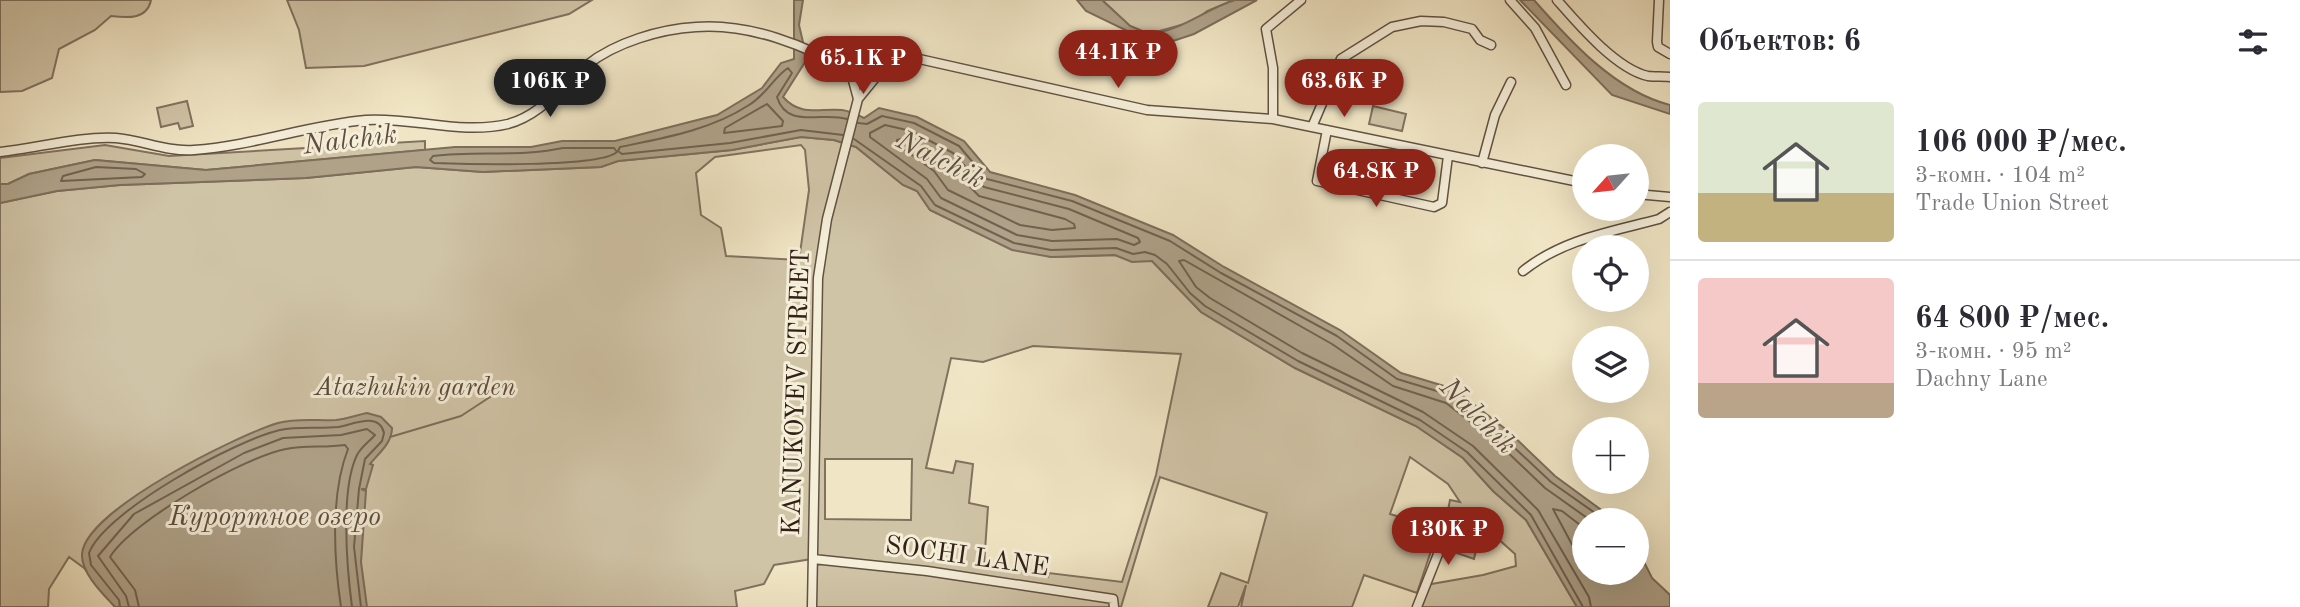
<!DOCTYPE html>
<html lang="ru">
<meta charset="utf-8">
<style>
body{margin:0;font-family:"Old Standard TT",serif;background:#f2f2f3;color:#2b2b33;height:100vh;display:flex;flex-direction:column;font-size:26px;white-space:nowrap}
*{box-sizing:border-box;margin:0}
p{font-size:23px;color:#7c7c81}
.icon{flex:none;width:38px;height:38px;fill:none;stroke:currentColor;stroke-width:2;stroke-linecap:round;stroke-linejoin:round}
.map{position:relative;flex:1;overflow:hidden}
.details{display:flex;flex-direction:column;background:#fff;width:630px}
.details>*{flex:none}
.needle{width:46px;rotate:243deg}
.buttons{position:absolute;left:1572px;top:144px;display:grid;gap:14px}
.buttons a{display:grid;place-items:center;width:77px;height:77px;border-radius:50%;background:#fff;box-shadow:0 7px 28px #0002;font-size:35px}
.price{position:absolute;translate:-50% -60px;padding:0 16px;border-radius:24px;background:#8f2418;color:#fff;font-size:23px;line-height:46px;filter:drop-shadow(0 2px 4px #0008)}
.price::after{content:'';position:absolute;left:50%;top:42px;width:21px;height:16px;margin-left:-10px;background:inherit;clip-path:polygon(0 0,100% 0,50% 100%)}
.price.on{background:#222;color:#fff}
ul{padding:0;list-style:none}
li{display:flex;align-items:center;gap:21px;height:175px;padding:0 28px}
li+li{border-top:2px solid #e1e1e2}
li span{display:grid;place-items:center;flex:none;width:196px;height:140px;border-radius:7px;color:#555}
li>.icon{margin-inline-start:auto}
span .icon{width:84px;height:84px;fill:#fffc;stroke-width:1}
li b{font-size:30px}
h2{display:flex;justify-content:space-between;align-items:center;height:84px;padding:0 28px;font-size:30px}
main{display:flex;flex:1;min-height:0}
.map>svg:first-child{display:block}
.green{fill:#d0c4a7;stroke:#81725f;stroke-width:2;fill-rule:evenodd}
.water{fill:#afa289;stroke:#7d6e5b;stroke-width:2}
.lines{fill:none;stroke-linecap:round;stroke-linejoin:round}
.shore{stroke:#706250;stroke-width:2}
.stream{stroke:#7d6e5b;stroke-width:2}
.minor-casing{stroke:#625242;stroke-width:11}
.minor{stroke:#f5eed9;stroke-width:8}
.labels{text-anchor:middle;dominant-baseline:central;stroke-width:6;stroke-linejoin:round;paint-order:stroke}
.park-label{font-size:26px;font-style:italic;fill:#5a4a3b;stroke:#f5eed9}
.street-label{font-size:26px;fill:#322117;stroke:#f5eed9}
.water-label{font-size:28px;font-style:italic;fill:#5e4e3f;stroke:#f5eed9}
</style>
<main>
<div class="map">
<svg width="1670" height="607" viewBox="0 0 1670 607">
<rect width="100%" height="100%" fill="#f0e5c4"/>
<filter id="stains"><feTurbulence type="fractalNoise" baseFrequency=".00286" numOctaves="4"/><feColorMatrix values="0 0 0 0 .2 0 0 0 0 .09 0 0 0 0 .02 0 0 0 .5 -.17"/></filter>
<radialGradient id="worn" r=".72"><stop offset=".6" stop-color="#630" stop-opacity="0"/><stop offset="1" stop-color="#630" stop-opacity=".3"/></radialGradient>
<path class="green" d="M0 0H151C147 20 127 18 111 16L95 30 59 49 52 78 22 91 0 92Z
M287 0H592L569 14 364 66 306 68 299 30Z
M1102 0H1234L1207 11 1195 21 1149 34 1130 26Z
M187 101 193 126 180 129 178 123 161 127 157 108Z
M1373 106 1406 114 1402 131 1369 124Z
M801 137 834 140 856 147 903 185 917 191 930 210 982 235 1051 257 1115 255 1132 261H1152L1201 312 1295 368 1416 426 1463 458 1493 491 1526 520 1577 607H1417L1426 585 1483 575 1516 566 1515 554 1497 538 1480 533 1474 559 1454 552 1455 541 1436 536 1417 593 1364 575 1352 607H1241L1246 585 1238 607H1208L1221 573 1248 583 1267 513 1160 477 1121 607H812V559L774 565 764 584 735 591 737 607H115L84 568 69 557 49 589 48 607H0V203L57 191 120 185 306 178 416 167 483 172 601 167 618 161 732 150ZM801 145 805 150 809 190 799 260 726 256 721 228 701 215 696 173 715 157ZM1033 346 1181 354 1156 475 1122 582 1049 573 1048 577 1032 575V571L984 565 988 507 969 503 973 464 956 461 953 473 926 468 951 358 983 362ZM1410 457 1448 484 1460 502 1450 500 1444 530 1390 514ZM825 459H912L911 520 825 519Z
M425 141V150L206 170 95 160 29 174 8 184H0V158L105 145 169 156Z"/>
<path class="water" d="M794 0H803L799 25 807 59 783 97C801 117 819 108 842 110 850 111 858 115 864 118L879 108 917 117 964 141 990 172 1075 195 1173 235 1224 267 1340 330 1401 373 1454 389 1508 431 1555 476 1615 520H1584V572H1636V546L1652 578 1670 595V607H1577L1526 520 1493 491 1463 458 1416 426 1295 368 1201 312 1152 261 1132 262 1115 255 1051 257 1012 250 930 210 917 191 903 185 856 147 834 140 801 137 732 150 618 161 601 167 483 172 416 167 306 178 120 185 57 191 0 203V184H8L29 174 95 160 206 170 455 147H531L562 141H615L717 115 762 88 781 63 794 59Z
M1077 0H1102L1130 26 1149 34C1182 31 1205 9 1235 0 1241 0 1250 0 1257 0L1194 34 1158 46 1086 11Z
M1520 0H1534C1570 41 1615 91 1670 105V114L1612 95Z
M367 413 381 417 392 428C392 443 379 453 370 464L373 465 366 489H361L366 491 361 562 367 607H115C103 594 81 573 82 554 85 510 238 435 278 423 296 418 317 421 336 420 346 419 357 415 367 413Z"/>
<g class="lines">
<path class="shore" d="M767 104 783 121 782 126 724 133 725 128Z
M858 123 867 124 882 116 914 123 959 146 987 179 1072 201 1170 241 1221 273 1337 336 1397 379 1450 395 1503 437 1551 482 1605 520
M885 125 911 131 953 153 984 187 1069 209 1138 238 1140 242 1134 245 1117 239 1052 241 1017 235 941 198 927 179 870 137V133Z
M843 135 801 130 730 143 622 154 618 151 620 147C664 138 711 130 749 105 766 95 774 77 788 68L792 73 777 97C787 130 823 111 847 119
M854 139 921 186 935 205 1014 243 1051 250 1116 248 1133 254 1145 252 1155 255 1167 264 1190 293 1205 306 1298 361 1420 420 1467 452 1531 515 1583 607
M901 139 946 162 979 196 1065 219 1074 224 1075 228 1052 230 1020 225 948 190 934 171 897 144V140Z
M563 148H614L617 152C599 168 464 164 434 163L430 160 433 156C477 151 520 157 563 148Z
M96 167 136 169 145 174 142 177 61 181 63 176Z
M1590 520 1545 488 1498 443 1446 403 1393 386 1332 344 1184 260 1179 261 1196 287 1210 298 1302 353 1423 412 1473 446 1538 510 1589 597 1591 607
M1584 528 1562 511 1553 509 1584 567
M120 607 119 600 91 565 89 553C105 511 236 440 280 430 299 426 318 429 338 427 352 425 379 411 384 433L382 441 365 459 359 489 354 547 361 607
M129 607 126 596 98 556 134 514 244 453 283 438 341 435 367 429 375 435C369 442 362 446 357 455 340 490 347 569 352 607
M139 607 135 590 110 557C132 521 244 457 286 449 305 445 325 448 345 445L348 449C330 495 334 560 341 607"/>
<path class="stream" d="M390 437 461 416 490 397"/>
<defs>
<path id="minor" d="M1510 0 1535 28 1566 85
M1557 0C1578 24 1616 69 1648 76 1655 77 1663 76 1670 77
M1659 0 1657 42 1658 47 1670 54
M829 59 864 51 888 52 1147 110 1273 119 1584 183
M880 72 910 59
M858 99 880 72V59L871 52
M1273 119V68L1266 29 1301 0
M1312 127 1341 59 1392 27 1421 21 1444 22 1472 29 1480 40 1491 45
M1327 130 1317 181 1434 207 1442 203 1448 156
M0 152C38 148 78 136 116 138 142 140 166 152 194 150 252 146 308 125 366 120 413 117 461 135 508 124 542 115 562 85 587 65 616 42 661 29 696 27 748 23 808 45 851 73L858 99 827 219 818 278 812 607
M1482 163 1495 115 1511 82
M1636 194 1670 197
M1523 271C1563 239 1610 232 1659 219L1670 212
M813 559 927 571 1113 599 1114 607
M1417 607 1444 539"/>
</defs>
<use href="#minor" class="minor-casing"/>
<use href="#minor" class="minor"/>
</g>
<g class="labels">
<g class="park-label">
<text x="415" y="388">Atazhukin garden</text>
</g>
<g class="street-label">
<text transform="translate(797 392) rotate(-88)">KANUKOYEV STREET</text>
<text transform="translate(967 557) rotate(8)">SOCHI LANE</text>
</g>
<g class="water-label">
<text transform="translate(350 141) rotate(-7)">Nalchik</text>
<text transform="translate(940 161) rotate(27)">Nalchik</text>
<text transform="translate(1477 417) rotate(45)">Nalchik</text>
<text x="275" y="518">Курортное озеро</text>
</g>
</g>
<rect width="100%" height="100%" filter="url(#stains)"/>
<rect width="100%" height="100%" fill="url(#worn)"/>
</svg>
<div class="buttons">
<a><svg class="needle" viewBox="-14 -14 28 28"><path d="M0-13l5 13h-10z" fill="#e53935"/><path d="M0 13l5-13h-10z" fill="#7c7c81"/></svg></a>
<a><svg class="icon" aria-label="locate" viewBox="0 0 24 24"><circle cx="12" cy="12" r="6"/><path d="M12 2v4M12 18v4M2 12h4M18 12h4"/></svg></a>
<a><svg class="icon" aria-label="layers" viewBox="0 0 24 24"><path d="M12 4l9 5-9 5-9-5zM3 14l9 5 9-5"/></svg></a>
<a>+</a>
<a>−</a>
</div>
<b class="price" style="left:1118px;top:90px">44.1K ₽</b>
<b class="price" style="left:863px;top:96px">65.1K ₽</b>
<b class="price on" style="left:550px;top:119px">106K ₽</b>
<b class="price" style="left:1344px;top:119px">63.6K ₽</b>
<b class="price" style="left:1376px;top:209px">64.8K ₽</b>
<b class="price" style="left:1448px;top:567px">130K ₽</b>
</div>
<section class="details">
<h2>Объектов: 6<svg class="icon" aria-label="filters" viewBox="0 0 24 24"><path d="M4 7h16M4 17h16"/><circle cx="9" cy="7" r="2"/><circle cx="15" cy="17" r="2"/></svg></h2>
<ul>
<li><span style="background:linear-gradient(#dfe7d0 65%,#c2b280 0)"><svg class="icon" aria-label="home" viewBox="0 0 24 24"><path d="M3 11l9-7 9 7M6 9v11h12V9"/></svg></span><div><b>106 000 ₽/мес.</b><p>3-комн. · 104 m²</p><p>Trade Union Street</p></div></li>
<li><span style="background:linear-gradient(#f6c9c9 75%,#b9a48a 0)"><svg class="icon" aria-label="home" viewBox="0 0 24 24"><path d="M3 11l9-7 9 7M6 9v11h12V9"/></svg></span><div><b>64 800 ₽/мес.</b><p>3-комн. · 95 m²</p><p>Dachny Lane</p></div></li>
</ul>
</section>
</main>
